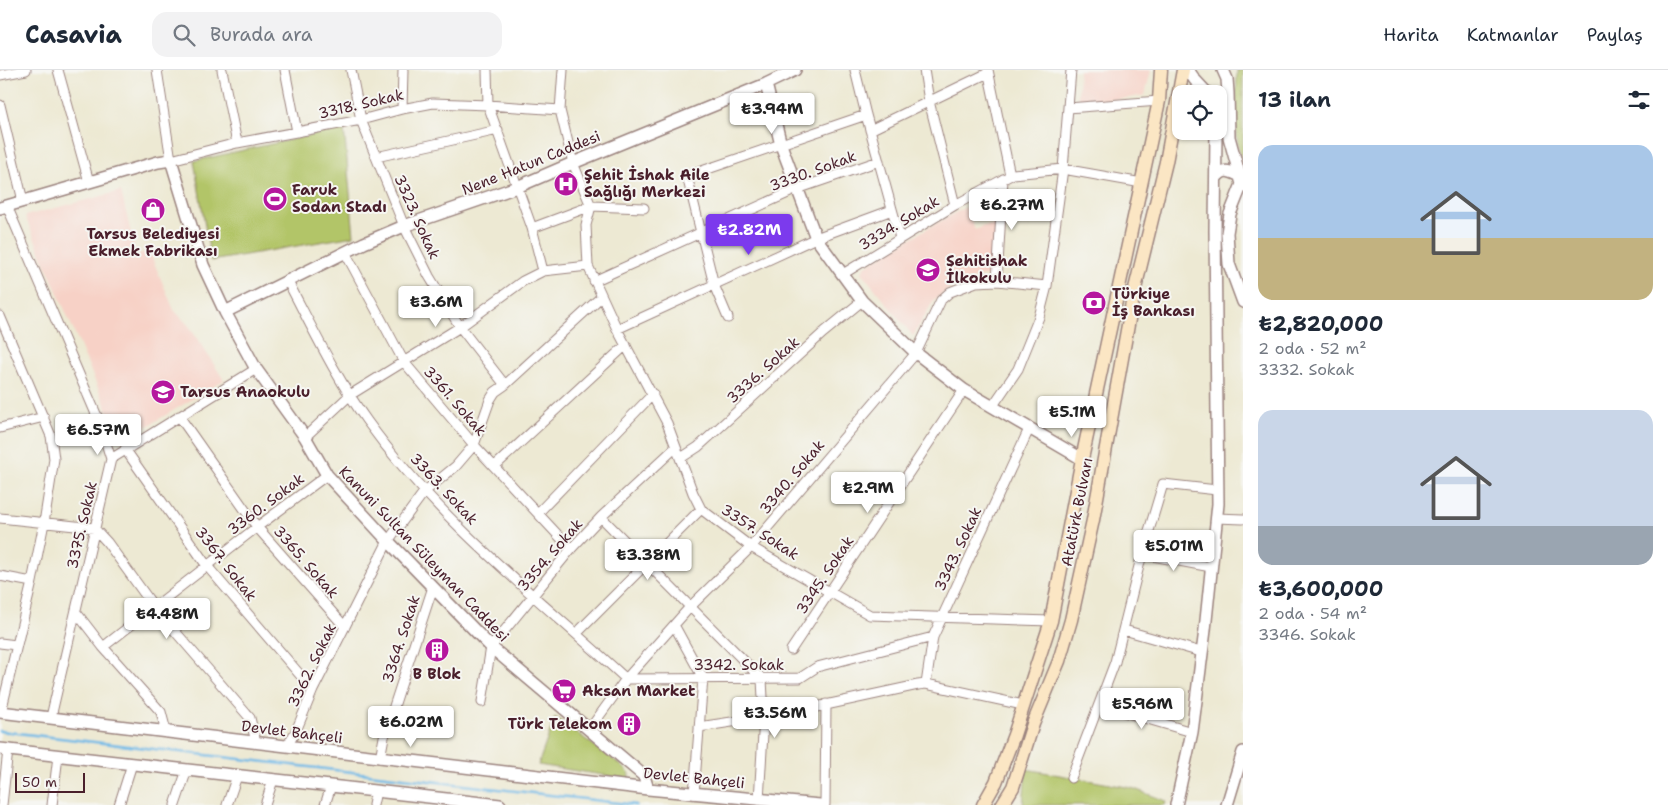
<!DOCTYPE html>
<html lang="tr">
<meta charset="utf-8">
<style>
body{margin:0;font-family:"Shantell Sans",sans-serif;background:#f2f2f3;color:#1f2937;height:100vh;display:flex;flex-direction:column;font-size:19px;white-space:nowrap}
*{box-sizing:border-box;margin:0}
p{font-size:16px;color:#747a83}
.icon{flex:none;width:28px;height:28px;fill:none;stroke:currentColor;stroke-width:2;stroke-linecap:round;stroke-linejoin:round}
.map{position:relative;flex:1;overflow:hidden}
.panel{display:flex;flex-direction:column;background:#fff;width:425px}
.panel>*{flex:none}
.fabs{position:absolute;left:1172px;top:15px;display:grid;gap:10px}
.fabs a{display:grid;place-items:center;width:55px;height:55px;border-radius:10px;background:#fff;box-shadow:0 1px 4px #0004;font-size:25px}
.scale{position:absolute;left:15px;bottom:12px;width:70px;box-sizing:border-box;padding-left:5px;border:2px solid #4a1f2b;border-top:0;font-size:14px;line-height:18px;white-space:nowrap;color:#4a1f2b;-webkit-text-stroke:4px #f6f6f2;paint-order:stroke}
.price{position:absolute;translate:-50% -42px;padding:0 11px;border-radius:5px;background:#fff;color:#222;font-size:16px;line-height:32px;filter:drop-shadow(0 1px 2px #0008)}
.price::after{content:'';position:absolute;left:50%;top:30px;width:15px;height:11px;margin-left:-8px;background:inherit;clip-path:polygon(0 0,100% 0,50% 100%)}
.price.selected{background:#7c3aed;color:#fff}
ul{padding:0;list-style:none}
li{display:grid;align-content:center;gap:10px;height:265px;padding:0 15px}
li span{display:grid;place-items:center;height:155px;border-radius:15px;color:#555}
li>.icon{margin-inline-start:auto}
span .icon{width:90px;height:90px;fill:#fffc;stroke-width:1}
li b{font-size:21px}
h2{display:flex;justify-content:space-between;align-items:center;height:60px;padding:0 15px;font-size:21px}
header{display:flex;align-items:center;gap:30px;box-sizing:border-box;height:70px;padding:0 25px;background:#fff;border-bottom:1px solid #e0e1e3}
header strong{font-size:24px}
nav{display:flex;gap:28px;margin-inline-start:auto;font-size:18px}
.search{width:350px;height:45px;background:#f2f2f3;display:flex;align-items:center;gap:12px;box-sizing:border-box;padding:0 18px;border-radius:15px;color:#747a83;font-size:19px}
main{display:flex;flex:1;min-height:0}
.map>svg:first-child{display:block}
.built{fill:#f7d1c6}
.green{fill:#b2c568;stroke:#7e724a}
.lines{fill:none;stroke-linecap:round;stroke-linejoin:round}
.stream{stroke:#6fbae8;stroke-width:2.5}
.minor-casing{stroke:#9c847f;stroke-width:11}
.tertiary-casing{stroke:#9c847f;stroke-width:14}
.secondary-casing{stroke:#9c847f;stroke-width:15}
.minor{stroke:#fff;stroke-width:9}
.tertiary{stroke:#fff;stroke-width:11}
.secondary{stroke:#fbe6c4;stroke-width:12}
.labels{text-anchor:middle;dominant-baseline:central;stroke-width:4;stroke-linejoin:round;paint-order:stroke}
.street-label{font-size:15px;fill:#4a1f2b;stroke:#f6f6f2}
.poi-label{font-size:15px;font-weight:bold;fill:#4a1f2b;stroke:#f6f6f2;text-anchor:start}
</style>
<header>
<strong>Casavia</strong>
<div class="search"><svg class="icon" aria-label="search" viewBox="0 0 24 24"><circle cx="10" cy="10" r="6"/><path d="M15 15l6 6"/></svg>Burada ara</div>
<nav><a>Harita</a><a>Katmanlar</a><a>Paylaş</a></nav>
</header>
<main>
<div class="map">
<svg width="1243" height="735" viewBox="0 0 1243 735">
<rect width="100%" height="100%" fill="#f6f6f2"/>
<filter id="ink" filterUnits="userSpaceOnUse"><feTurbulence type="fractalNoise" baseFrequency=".02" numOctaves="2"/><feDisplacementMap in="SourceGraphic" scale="10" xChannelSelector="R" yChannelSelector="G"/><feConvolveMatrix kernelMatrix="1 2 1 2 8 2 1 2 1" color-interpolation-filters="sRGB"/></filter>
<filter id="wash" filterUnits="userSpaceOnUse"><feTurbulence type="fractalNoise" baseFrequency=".0096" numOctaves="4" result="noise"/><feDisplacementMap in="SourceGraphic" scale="20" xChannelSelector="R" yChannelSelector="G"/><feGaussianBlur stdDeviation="1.12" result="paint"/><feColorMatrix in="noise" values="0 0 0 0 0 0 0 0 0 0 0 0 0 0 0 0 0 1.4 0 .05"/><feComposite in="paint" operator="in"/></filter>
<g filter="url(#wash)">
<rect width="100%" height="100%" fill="#ede9d3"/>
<path class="built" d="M1079 0H1151L1145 25 1128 28 1082 31 1078 27Z
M121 121 136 185 149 181 174 240 189 256 224 310 121 372 25 146Z
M966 137 975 160 984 156 997 154 992 205 977 207 957 214 947 220 934 230 913 266 862 203 864 197 921 162Z"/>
<path class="green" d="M1237 0H1243V90C1232 73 1237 22 1237 0Z
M344 58 354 166 211 191 194 91Z
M555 647 621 695 629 703V709L538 695Z
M1026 699 1132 718 1166 731 1165 735H1023Z"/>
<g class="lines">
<path class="stream" d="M0 661 636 735"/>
</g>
</g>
<g filter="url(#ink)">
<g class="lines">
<defs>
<path id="minor" d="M58 0 89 112
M157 0 171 90 237 73 361 50 402 39 433 33 488 35 560 40
M222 0 237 73
M285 0 297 62
M351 0 361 50 404 156 429 206 460 257 505 315
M487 0 488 35 532 158 543 201
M563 0 560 40 573 93 591 136 586 155 588 196 617 259 667 353 693 423 701 439 751 477 870 545 1051 551
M855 0 866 45 900 168
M924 0 929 31 955 135
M988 0 1010 105
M0 5 26 0
M0 35 23 131
M1068 38 1159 31
M402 39 403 0
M870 60 988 3
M376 87 498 60
M7 136 99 351 111 389 51 647
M532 158 591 136 644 138
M345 182 404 292 474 375 571 479
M843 204 955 135 1013 104 1063 99 1142 113
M287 210C312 257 336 308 367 351 439 451 537 527 626 609L800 608 817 597 933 567
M594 211 797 119 879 91
M997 211 1003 109
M0 246 51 366 54 389 44 453 32 512 1 642
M728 248 714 215 687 106 866 45
M617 259 816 168 892 140
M992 337 1018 299 1039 247 1047 216 1063 99 1071 0
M179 346 257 457 345 557
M0 358 44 347
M305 367 350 325 460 257 523 211 543 201 588 196
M125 379 207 496 313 620
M681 388 698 377 823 263 862 231
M111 389 256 299
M495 396 626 275
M538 443 653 324
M601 447 762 609 764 647 759 730
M0 448 94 458 107 472 154 537 250 648 256 672
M1216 448 1243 449
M1142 484 1211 497
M0 506 32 512
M76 542 103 577 161 642 166 661
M674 555 703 608 694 724
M1124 560 1201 582
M577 563 701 439
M0 573 16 575
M103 577 257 457 327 405
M791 580 964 320
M926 614 933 567 1029 359
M482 632 491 577 571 479 601 447 676 377
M1100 635 1192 662
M699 657 784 644 918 615 926 614 1023 635
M589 660 626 609 690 537 751 477 916 283 941 230 950 222 976 212 997 211 1047 216
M287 676 296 661 313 620 388 471 424 422 456 396 474 375 490 330 495 322 505 315 601 227
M380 688 384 667 433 517
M1071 708 1115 592 1142 484 1163 414 1217 420
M2 735 8 680
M52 735 58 686
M119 735 132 694
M175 735 187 700
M227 735 237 706
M265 735 273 710
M325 735 331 716
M373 735 376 721
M825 735 826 634"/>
<path id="tertiary" d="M1188 0 1195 10 1208 24
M1223 0 1227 9 1228 23 1229 67 1242 114 1230 144 1227 163 1229 194 1243 232
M766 14 781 75 816 168 862 231 916 283 964 320 1082 389
M1216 108C1225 96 1232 103 1243 107
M0 138 158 92 171 90 203 195 225 242 256 299 305 367 327 405 388 471 491 577 644 706 648 719
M225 242 364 173 404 156 517 117 573 93 766 14 795 0
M0 642 648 719 820 735
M0 679 500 735
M1176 735 1192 662 1205 560 1218 434 1215 161 1216 61
M1227 735 1243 682"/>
<path id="secondary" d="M983 735 996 712 1014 665 1051 551 1082 389 1159 31 1161 0
M1002 735 1013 717 1033 654 1059 591 1071 550 1093 450 1133 227 1166 92 1183 0"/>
</defs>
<use href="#minor" class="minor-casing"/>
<use href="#tertiary" class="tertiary-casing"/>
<use href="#secondary" class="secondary-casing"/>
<use href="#minor" class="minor"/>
<use href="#tertiary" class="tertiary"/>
<use href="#secondary" class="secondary"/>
</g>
</g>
<defs>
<symbol id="hospital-disc" viewBox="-11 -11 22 22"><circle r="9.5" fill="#b5179e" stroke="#f6f6f2"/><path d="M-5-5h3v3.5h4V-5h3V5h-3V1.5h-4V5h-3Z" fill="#fff"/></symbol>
<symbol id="stadium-disc" viewBox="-11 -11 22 22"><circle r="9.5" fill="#b5179e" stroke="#f6f6f2"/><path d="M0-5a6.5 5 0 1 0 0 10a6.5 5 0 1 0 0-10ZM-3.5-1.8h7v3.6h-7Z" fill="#fff"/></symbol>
<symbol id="shop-disc" viewBox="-11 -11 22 22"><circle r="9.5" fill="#b5179e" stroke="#f6f6f2"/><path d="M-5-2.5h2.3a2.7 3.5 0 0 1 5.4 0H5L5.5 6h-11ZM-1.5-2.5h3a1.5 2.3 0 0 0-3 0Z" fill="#fff"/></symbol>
<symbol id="school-disc" viewBox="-11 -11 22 22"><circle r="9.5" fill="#b5179e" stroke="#f6f6f2"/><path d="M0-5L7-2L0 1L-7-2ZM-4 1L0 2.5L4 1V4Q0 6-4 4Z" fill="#fff"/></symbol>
<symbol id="bank-disc" viewBox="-11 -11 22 22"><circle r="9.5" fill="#b5179e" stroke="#f6f6f2"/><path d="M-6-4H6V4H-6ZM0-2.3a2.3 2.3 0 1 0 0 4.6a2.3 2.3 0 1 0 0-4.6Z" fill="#fff"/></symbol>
<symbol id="building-disc" viewBox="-11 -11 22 22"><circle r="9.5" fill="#b5179e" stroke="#f6f6f2"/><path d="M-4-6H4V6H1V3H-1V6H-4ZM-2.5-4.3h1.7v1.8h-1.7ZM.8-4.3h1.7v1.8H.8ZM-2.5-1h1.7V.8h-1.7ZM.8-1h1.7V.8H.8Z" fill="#fff"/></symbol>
<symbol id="supermarket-disc" viewBox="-11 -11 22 22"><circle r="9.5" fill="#b5179e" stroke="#f6f6f2"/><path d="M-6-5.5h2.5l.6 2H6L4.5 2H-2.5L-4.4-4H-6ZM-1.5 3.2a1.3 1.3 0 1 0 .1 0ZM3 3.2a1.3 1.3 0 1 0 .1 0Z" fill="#fff"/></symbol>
</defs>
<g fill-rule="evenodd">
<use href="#hospital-disc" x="552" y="100" width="28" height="28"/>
<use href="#stadium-disc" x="261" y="115" width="28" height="28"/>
<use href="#shop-disc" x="139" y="126" width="28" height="28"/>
<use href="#school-disc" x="914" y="186" width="28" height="28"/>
<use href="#bank-disc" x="1080" y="219" width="28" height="28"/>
<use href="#school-disc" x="149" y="308" width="28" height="28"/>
<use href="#building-disc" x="423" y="566" width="28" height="28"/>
<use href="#supermarket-disc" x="550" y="607" width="28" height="28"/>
<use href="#building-disc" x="615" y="640" width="28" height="28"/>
</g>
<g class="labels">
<g class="street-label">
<text transform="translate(361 34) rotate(-13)">3318. Sokak</text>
<text transform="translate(531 93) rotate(-22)">Nene Hatun Caddesi</text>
<text transform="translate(813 101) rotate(-20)">3330. Sokak</text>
<text transform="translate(417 147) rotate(66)">3323. Sokak</text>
<text transform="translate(899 153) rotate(-31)">3334. Sokak</text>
<text transform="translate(763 300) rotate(-42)">3336. Sokak</text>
<text transform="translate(455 331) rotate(49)">3361. Sokak</text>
<text transform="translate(792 407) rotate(-50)">3340. Sokak</text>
<text transform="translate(444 419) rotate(47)">3363. Sokak</text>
<text transform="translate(266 434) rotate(-37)">3360. Sokak</text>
<text transform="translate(1077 442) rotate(-79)">Atatürk Bulvarı</text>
<text transform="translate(82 455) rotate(-77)">3375. Sokak</text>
<text transform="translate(760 462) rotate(33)">3357. Sokak</text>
<text transform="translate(958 479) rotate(-65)">3343. Sokak</text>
<text transform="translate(424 484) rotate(46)">Kanuni Sultan Süleyman Caddesi</text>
<text transform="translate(550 485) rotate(-49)">3354. Sokak</text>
<text transform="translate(306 492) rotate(49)">3365. Sokak</text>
<text transform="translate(226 494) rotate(52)">3367. Sokak</text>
<text transform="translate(825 505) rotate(-56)">3345. Sokak</text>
<text transform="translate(401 569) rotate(-72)">3364. Sokak</text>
<text transform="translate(312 595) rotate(-64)">3362. Sokak</text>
<text x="739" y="595">3342. Sokak</text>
<text transform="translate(292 662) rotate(7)">Devlet Bahçeli</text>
<text transform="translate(694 708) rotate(6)">Devlet Bahçeli</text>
</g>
<g class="poi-label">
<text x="584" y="105">Şehit İshak Aile<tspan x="584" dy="17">Sağlığı Merkezi</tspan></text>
<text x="292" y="120">Faruk<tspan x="292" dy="17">Sodan Stadı</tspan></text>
<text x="153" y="164" text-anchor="middle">Tarsus Belediyesi<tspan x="153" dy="17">Ekmek Fabrikası</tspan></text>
<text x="946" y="191">Şehitishak<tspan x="946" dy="17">İlkokulu</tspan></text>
<text x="1112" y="224">Türkiye<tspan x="1112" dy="17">İş Bankası</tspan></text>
<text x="180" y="322">Tarsus Anaokulu</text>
<text x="437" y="604" text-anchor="middle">B Blok</text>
<text x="582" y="621">Aksan Market</text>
<text x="612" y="654" text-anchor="end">Türk Telekom</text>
</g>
</g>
</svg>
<div class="fabs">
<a><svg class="icon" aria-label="locate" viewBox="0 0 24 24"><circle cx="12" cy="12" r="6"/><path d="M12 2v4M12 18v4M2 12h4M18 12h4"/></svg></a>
</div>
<div class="scale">50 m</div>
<b class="price" style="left:772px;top:65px">₺3.94M</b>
<b class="price" style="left:1012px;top:161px">₺6.27M</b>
<b class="price selected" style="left:749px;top:186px">₺2.82M</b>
<b class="price" style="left:436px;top:258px">₺3.6M</b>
<b class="price" style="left:1072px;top:368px">₺5.1M</b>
<b class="price" style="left:98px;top:386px">₺6.57M</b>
<b class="price" style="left:868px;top:444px">₺2.9M</b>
<b class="price" style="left:1174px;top:502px">₺5.01M</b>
<b class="price" style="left:648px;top:511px">₺3.38M</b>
<b class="price" style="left:167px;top:570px">₺4.48M</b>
<b class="price" style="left:1142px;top:660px">₺5.96M</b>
<b class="price" style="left:775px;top:669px">₺3.56M</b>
<b class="price" style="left:411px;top:678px">₺6.02M</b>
</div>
<section class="panel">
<h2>13 ilan<svg class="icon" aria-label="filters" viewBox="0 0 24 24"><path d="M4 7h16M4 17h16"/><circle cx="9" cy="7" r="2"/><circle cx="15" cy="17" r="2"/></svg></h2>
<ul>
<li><span style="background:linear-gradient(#a9c7e8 60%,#c2b280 0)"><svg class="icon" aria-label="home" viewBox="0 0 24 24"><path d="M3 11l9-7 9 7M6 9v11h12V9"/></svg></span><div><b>₺2,820,000</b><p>2 oda · 52 m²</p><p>3332. Sokak</p></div></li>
<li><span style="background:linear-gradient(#c9d6e8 75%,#9aa5b1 0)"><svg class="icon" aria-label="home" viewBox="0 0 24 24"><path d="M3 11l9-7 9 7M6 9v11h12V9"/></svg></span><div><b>₺3,600,000</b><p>2 oda · 54 m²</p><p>3346. Sokak</p></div></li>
</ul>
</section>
</main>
